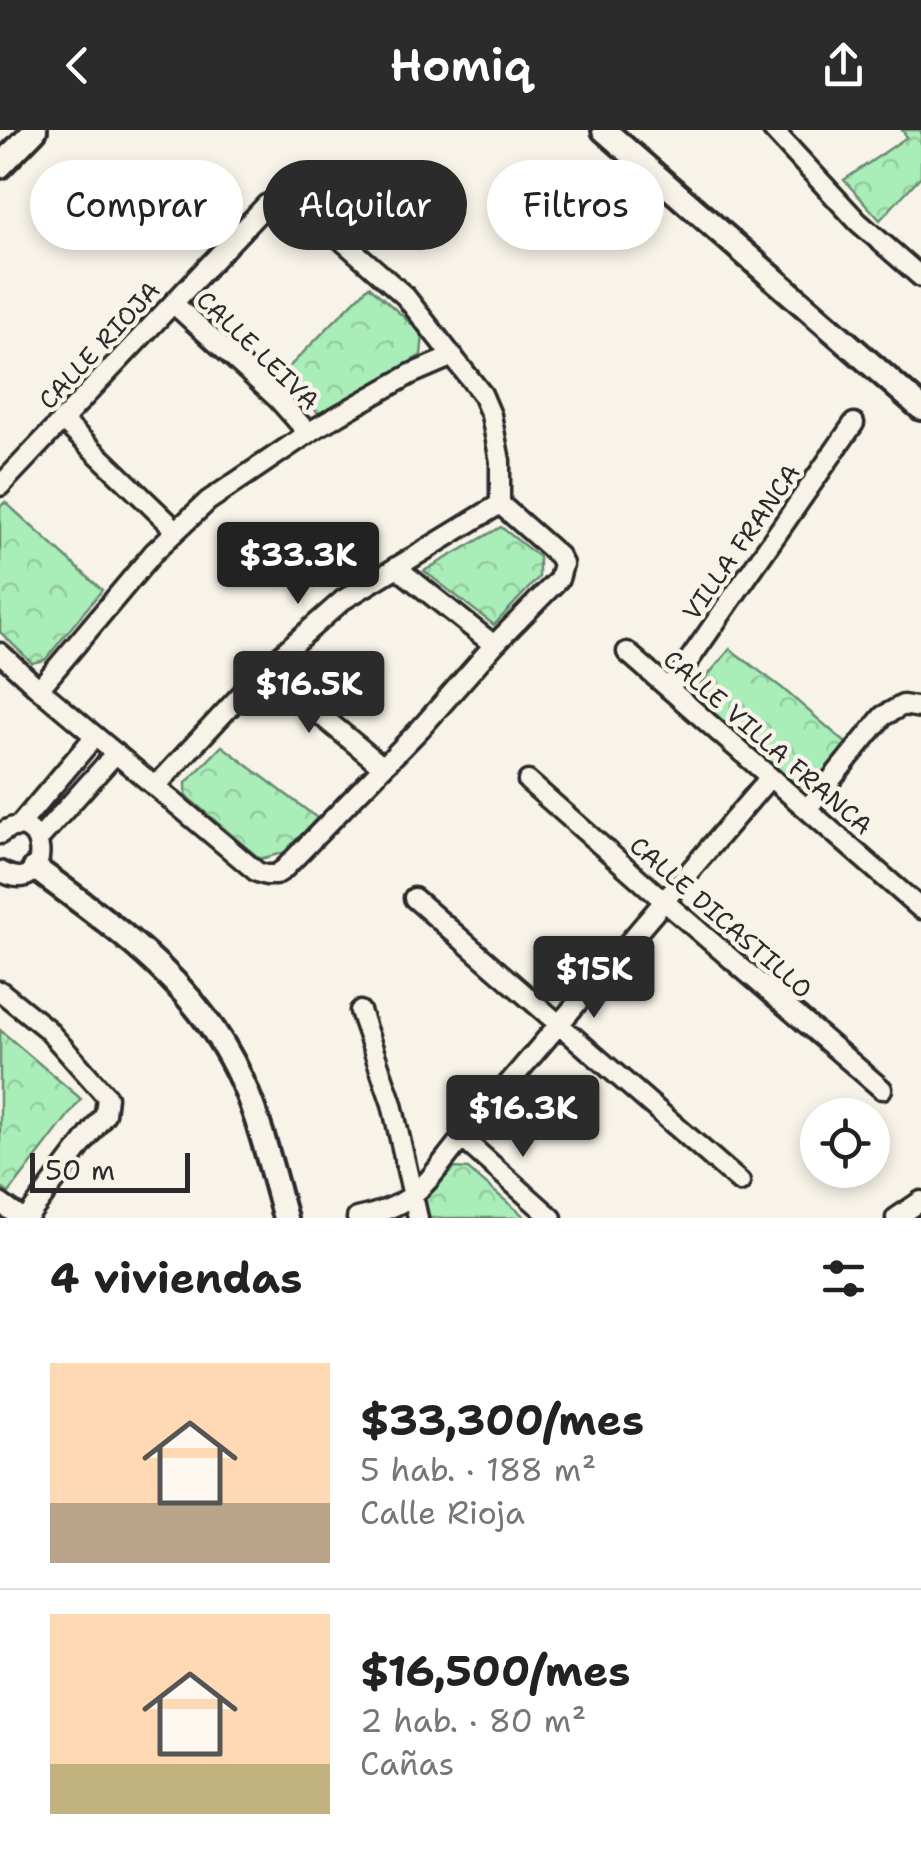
<!DOCTYPE html>
<html lang="es">
<meta charset="utf-8">
<style>
body{margin:0;font-family:"Shantell Sans",sans-serif;background:#f2f2f2;color:#222;height:100vh;display:flex;flex-direction:column;font-size:38px;white-space:nowrap}
*{box-sizing:border-box;margin:0}
p{font-size:32px;color:#767676}
.icon{flex:none;width:55px;height:55px;fill:none;stroke:currentColor;stroke-width:2;stroke-linecap:round;stroke-linejoin:round}
.map{position:relative;height:1088px;overflow:hidden}
.sheet{display:flex;flex-direction:column;background:#fff;flex:1}
.sheet>*{flex:none}
.guide{position:absolute;left:30px;top:30px;width:862px;height:90px;display:flex;gap:20px}
.tools{position:absolute;left:800px;top:968px;display:grid;gap:20px}
.tools a{display:grid;place-items:center;width:90px;height:90px;border-radius:50%;background:#fff;box-shadow:0 5px 15px #0003;font-size:50px}
.scale{position:absolute;left:30px;bottom:25px;width:160px;box-sizing:border-box;padding-left:10px;border:5px solid #2b2b2b;border-top:0;font-size:28px;line-height:35px;white-space:nowrap;color:#2b2b2b;-webkit-text-stroke:8px #f7f3e8;paint-order:stroke}
.price{position:absolute;translate:-50% -85px;padding:0 22px;border-radius:10px;background:#2b2b2b;color:#fff;font-size:32px;line-height:65px;filter:drop-shadow(0 2px 5px #0008)}
.price::after{content:'';position:absolute;left:50%;top:60px;width:30px;height:22px;margin-left:-15px;background:inherit;clip-path:polygon(0 0,100% 0,50% 100%)}
.price.selected{background:#222;color:#fff}
ul{padding:0;list-style:none}
li{display:flex;align-items:center;gap:30px;height:250px;padding:0 50px}
li+li{border-top:2px solid #e0e0e0}
li span{display:grid;place-items:center;flex:none;width:280px;height:200px;border-radius:0px;color:#555}
li>.icon{margin-inline-start:auto}
span .icon{width:120px;height:120px;fill:#fffc;stroke-width:1}
li b{font-size:42px}
h2{display:flex;justify-content:space-between;align-items:center;height:120px;padding:0 50px;font-size:42px}
.pill{padding:0 35px;border-radius:45px;background:#fff;box-shadow:0 5px 15px #0003;font-size:35px;line-height:90px}
.pill.selected{background:#2b2b2b;color:#fff}
header{display:flex;justify-content:space-between;align-items:center;height:130px;padding:0 50px;background:#2b2b2b;color:#fff;font-size:45px;font-weight:600}
.map>svg:first-child{display:block}
.forest{fill:url(#forest-crowns);stroke:#6a8c72;stroke-width:2.5}
.lines{fill:none;stroke-linecap:round;stroke-linejoin:round}
.minor-casing{stroke:#2b2b2b;stroke-width:25}
.tertiary-casing{stroke:#2b2b2b;stroke-width:30}
.minor{stroke:#f7f3e8;stroke-width:18}
.tertiary{stroke:#f7f3e8;stroke-width:22}
.labels{text-anchor:middle;dominant-baseline:central;stroke-width:9;stroke-linejoin:round;paint-order:stroke}
.street-label{font-size:25px;fill:#2b2b2b;stroke:#f7f3e8}
</style>
<header><svg class="icon" aria-label="back" viewBox="0 0 24 24"><path d="M15 5l-7 7 7 7"/></svg>Homiq<svg class="icon" aria-label="share" viewBox="0 0 24 24"><path d="M12 15V3M7 8l5-5 5 5M5 13v7h14v-7"/></svg></header>
<div class="map">
<svg width="921" height="1088" viewBox="0 0 921 1088">
<defs>
<pattern id="forest-crowns" width="20" height="18" patternUnits="userSpaceOnUse" patternTransform="scale(2.5)"><rect width="20" height="18" fill="#a9edb8"/><path d="M2 6a3 3 0 1 1 6 0M12 15a3 3 0 1 1 6 0" fill="none" stroke="#92cb9e"/></pattern>
</defs>
<rect width="100%" height="100%" fill="#f7f3e8"/>
<filter id="ink" filterUnits="userSpaceOnUse"><feTurbulence type="fractalNoise" baseFrequency=".01" numOctaves="2"/><feDisplacementMap in="SourceGraphic" scale="20" xChannelSelector="R" yChannelSelector="G"/><feConvolveMatrix kernelMatrix="1 2 1 2 8 2 1 2 1" color-interpolation-filters="sRGB"/></filter>
<g filter="url(#ink)">
<path class="forest" d="M902 0H921V46L880 90 844 50 907 7Z
M369 156 423 204 421 225 320 285 282 244Z
M5 372 102 460 45 530 32 533 0 502V377Z
M501 397 539 427V447L494 495 424 441Z
M730 519 782 558 847 614 815 653 802 655 792 651 701 572 699 556Z
M222 616 317 688 286 722 260 729 186 666V653Z
M0 900 81 969 9 1063 0 1057Z
M454 1038 468 1039 526 1088H426V1065Z"/>
<g class="lines">
<defs>
<path id="minor" d="M773 0 858 92 921 147
M173 173 278 269 308 303
M62 290 175 399
M0 356 266 75 286 66 294 68 405 166 482 264 491 285 500 331V374L559 426 563 434 559 449 494 515 421 598 283 740 275 745H266L257 742 39 559 0 523
M396 437 494 515
M627 522 921 779
M265 539 383 637
M39 559 154 422 208 371 316 298 411 244 453 226
M669 559 854 293
M528 651 664 771 882 959
M156 656 265 539 343 470 500 374
M807 679 883 586 903 575 921 578
M18 697 95 606
M0 704C48 668 57 772 0 741
M38 710 116 623
M414 768 740 1052
M0 861 47 899 107 967 105 984 27 1088
M360 881 392 974 418 1088
M462 1008 552 1088
M0 1073 21 1088
M357 1088C418 1075 425 1053 462 1008L770 647
M896 1088 921 1071"/>
<path id="tertiary" d="M604 0 921 278
M0 36 35 0
M35 738C115 797 199 855 241 949 261 993 272 1042 285 1088"/>
</defs>
<use href="#minor" class="minor-casing"/>
<use href="#tertiary" class="tertiary-casing"/>
<use href="#minor" class="minor"/>
<use href="#tertiary" class="tertiary"/>
</g>
</g>
<g class="labels">
<g class="street-label">
<text transform="translate(99 215) rotate(-47)">CALLE RIOJA</text>
<text transform="translate(258 220) rotate(44)">CALLE LEIVA</text>
<text transform="translate(741 412) rotate(-55)">VILLA FRANCA</text>
<text transform="translate(768 612) rotate(41)">CALLE VILLA FRANCA</text>
<text transform="translate(721 787) rotate(41)">CALLE DICASTILLO</text>
</g>
</g>
</svg>
<div class="tools">
<a><svg class="icon" aria-label="locate" viewBox="0 0 24 24"><circle cx="12" cy="12" r="6"/><path d="M12 2v4M12 18v4M2 12h4M18 12h4"/></svg></a>
</div>
<div class="scale">50 m</div>
<b class="price selected" style="left:298px;top:477px">$33.3K</b>
<b class="price" style="left:309px;top:606px">$16.5K</b>
<b class="price" style="left:594px;top:891px">$15K</b>
<b class="price" style="left:523px;top:1030px">$16.3K</b>
<div class="guide">
<a class="pill">Comprar</a>
<a class="pill selected">Alquilar</a>
<a class="pill">Filtros</a>
</div>
</div>
<section class="sheet">
<h2>4 viviendas<svg class="icon" aria-label="filters" viewBox="0 0 24 24"><path d="M4 7h16M4 17h16"/><circle cx="9" cy="7" r="2"/><circle cx="15" cy="17" r="2"/></svg></h2>
<ul>
<li><span style="background:linear-gradient(#ffd9b3 70%,#b9a48a 0)"><svg class="icon" aria-label="home" viewBox="0 0 24 24"><path d="M3 11l9-7 9 7M6 9v11h12V9"/></svg></span><div><b>$33,300/mes</b><p>5 hab. · 188 m²</p><p>Calle Rioja</p></div></li>
<li><span style="background:linear-gradient(#ffd9b3 75%,#c2b280 0)"><svg class="icon" aria-label="home" viewBox="0 0 24 24"><path d="M3 11l9-7 9 7M6 9v11h12V9"/></svg></span><div><b>$16,500/mes</b><p>2 hab. · 80 m²</p><p>Cañas</p></div></li>
</ul>
</section>
